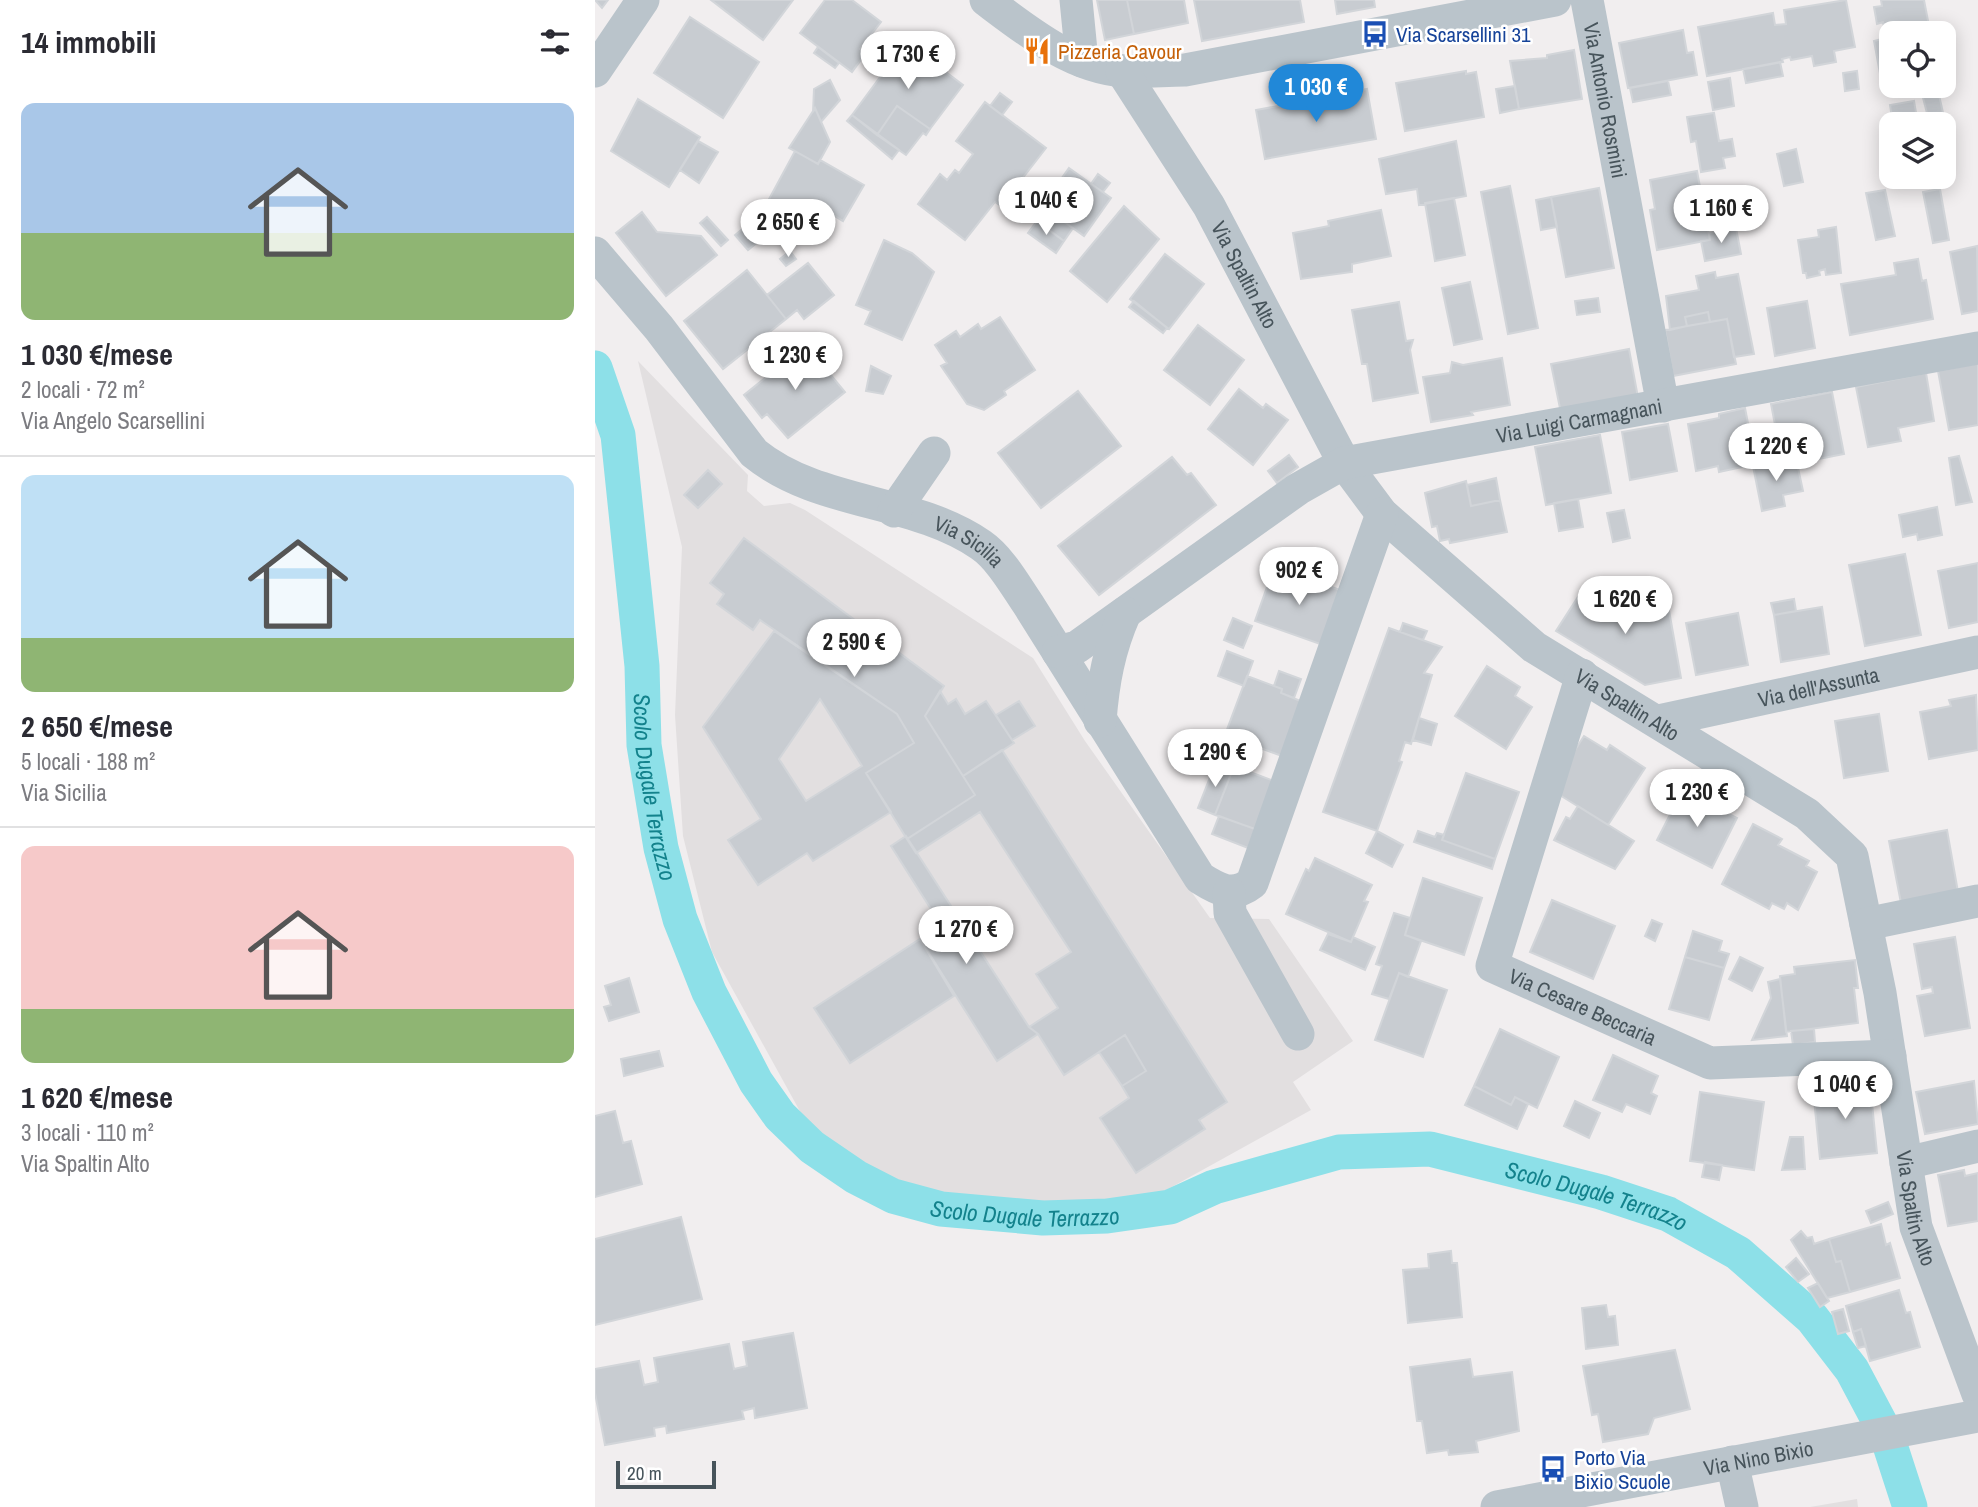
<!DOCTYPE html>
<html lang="it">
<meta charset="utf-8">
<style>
body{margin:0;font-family:"Archivo Narrow",sans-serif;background:#f7f7f7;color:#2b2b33;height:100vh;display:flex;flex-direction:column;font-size:26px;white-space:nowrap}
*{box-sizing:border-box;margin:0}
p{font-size:23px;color:#7c7c81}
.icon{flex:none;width:38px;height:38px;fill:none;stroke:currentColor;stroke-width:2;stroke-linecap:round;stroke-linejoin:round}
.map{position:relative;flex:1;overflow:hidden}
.sheet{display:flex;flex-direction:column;background:#fff;width:595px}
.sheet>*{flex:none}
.tools{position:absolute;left:1284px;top:21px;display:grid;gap:14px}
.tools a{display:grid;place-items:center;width:77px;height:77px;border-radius:14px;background:#fff;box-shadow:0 4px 18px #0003;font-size:35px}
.scale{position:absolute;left:21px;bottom:18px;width:100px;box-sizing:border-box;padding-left:7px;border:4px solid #47545b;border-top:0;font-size:19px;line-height:24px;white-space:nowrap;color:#47545b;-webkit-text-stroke:5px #fff;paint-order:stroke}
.price{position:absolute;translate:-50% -60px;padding:0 16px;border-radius:24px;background:#fff;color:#222;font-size:23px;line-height:46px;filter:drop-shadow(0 2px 4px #0008)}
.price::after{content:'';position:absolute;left:50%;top:42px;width:21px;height:16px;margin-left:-10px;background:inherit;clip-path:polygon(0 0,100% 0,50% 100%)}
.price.on{background:#2188d8;color:#fff}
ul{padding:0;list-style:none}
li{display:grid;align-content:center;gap:14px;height:371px;padding:0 21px}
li+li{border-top:2px solid #e1e1e2}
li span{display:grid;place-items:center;height:217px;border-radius:14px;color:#555}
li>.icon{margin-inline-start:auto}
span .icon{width:126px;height:126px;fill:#fffc;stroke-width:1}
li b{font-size:30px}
h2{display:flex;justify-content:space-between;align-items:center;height:84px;padding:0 21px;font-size:30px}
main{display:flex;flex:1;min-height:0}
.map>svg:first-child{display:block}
.education{fill:#e2dfe0}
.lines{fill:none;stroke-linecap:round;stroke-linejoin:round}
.canal{stroke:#8de0e8;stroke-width:35}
.building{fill:#c8ccd1;stroke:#d2d5d9;stroke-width:2;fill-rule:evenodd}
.minor{stroke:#bac4cb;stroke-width:33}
.labels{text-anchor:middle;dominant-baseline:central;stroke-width:5;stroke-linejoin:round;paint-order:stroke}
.transit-label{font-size:21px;fill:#164399;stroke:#fff;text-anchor:start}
.food-label{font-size:21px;fill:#c56008;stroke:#fff;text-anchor:start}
.street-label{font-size:21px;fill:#47545b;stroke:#fff}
.water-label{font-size:23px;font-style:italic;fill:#13828c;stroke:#fff}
</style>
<main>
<section class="sheet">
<h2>14 immobili<svg class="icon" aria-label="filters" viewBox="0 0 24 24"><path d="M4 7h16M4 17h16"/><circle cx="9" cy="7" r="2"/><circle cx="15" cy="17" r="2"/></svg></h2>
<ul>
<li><span style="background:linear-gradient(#a9c7e8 60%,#8fb573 0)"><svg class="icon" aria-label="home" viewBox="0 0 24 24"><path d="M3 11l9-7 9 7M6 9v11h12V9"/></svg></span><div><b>1 030 €/mese</b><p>2 locali · 72 m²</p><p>Via Angelo Scarsellini</p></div></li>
<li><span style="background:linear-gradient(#bfe0f5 75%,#8fb573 0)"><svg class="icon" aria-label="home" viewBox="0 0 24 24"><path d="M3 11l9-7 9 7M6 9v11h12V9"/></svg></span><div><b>2 650 €/mese</b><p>5 locali · 188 m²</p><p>Via Sicilia</p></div></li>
<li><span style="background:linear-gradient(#f6c9c9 75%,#8fb573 0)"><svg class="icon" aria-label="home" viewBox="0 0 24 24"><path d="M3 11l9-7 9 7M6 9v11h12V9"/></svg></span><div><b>1 620 €/mese</b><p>3 locali · 110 m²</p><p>Via Spaltin Alto</p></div></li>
</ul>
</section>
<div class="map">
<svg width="1383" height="1507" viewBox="0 0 1383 1507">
<rect width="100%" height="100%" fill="#f1eeef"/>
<path class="education" d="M43 361 153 475 152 491 169 506 195 503 210 510 438 658 490 741 615 918 674 919 758 1041 698 1082 716 1110 555 1199 520 1213 464 1222H415L356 1210 281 1188 245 1163 207 1115 117 952 88 836 80 715 87 547Z
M1262 1499 1263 1507H1215Z"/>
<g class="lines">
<path class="canal" id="s1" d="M0 368 23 435 47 666 49 745 66 848 85 919 114 992 161 1082 185 1116 217 1147 261 1177 298 1196 346 1209 448 1218 512 1216 575 1207 619 1187 744 1152 835 1149 1006 1192 1073 1214 1143 1253 1217 1318 1257 1370 1292 1436 1315 1507"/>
</g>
<path class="building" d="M0 0H13L7 8Z
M116 0H198L168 40Z
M230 0H257L286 22 265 49 271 53 257 72 205 33Z
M502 0H532L539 34 510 40Z
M532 0H589L593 23 539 34Z
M599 0H705L709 22 607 41Z
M740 0H779L780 7 742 14Z
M1251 0 1260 47 1239 51 1241 62 1219 66 1217 56 1196 60 1195 57 1187 59 1188 62 1112 76 1103 27 1178 13 1180 25 1191 24 1189 10Z
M1286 0H1329L1335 31 1297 33V77L1286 79 1279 41 1291 38 1288 22 1282 24 1279 7 1287 6Z
M95 17 164 62 128 118 59 73Z
M1088 30 1092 53 1098 52 1102 75 1033 88 1024 43Z
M311 42 368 85 335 129 302 106 282 135 257 115Z
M223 47 244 63 240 68 219 53Z
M979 50 987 99 924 109 915 61 952 58V55Z
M1185 62 1188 76 1151 83 1148 69Z
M871 71V74L881 72 889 117 810 131 801 83Z
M1262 71 1264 89 1250 91 1248 73Z
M1135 78 1139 106 1118 110 1113 82Z
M235 80 245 100 226 122 220 108 218 112 219 89Z
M1073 81 1076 95 1038 102 1035 88Z
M920 86 924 109 905 113 901 89Z
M1325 86H1342L1349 117 1334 121Z
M772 89 781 139 670 159 661 110 711 101 712 107 723 105 722 98Z
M405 93 417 102 407 115 395 106Z
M43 99 105 137 74 187 16 151Z
M1319 101 1323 124H1298L1295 105Z
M390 102 451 148 406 206 400 202 370 240 323 204 345 174 352 180 360 170 364 173 378 154 361 141Z
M302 106 335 129 331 135 328 133 311 155 282 135Z
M220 108 235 142 223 164 194 148Z
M1119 113 1124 141 1137 139 1140 156 1128 158 1130 168 1106 172 1101 141 1096 142 1092 117Z
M257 115 304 150 297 159 252 121Z
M103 141 123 152 104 183 85 170Z
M861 141 871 196 824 205 822 189 791 194 784 159Z
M1201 149 1208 182 1189 186 1182 154Z
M200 151 223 164 225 160 269 185 248 221 228 209 215 232 182 213 179 219 167 212Z
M474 168 516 198 489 236 447 206Z
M1102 171 1115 240 1062 250 1055 210 1060 209 1055 180Z
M503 174 515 183 508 192 496 184Z
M915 186 943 328 913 334 886 192Z
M1004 188 1019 268 971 277 956 197Z
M1345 189 1354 240 1338 243 1328 192Z
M1290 190 1300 236 1281 240 1271 193Z
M956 197 962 227 946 230 941 200Z
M859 198 870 255 840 261 830 203Z
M447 206 478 228 469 241 438 218Z
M529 206 564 239 512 302 475 271Z
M786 210 796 256 757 264V272L706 279 698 233 734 226 733 221Z
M47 212 62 232 106 236 122 255 71 296 21 233Z
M163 216 175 232 153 250 140 235Z
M112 217 133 240 126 246 105 223Z
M442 221 469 241 461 253 433 233Z
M1241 227 1246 273 1231 275 1230 269 1224 271 1225 275 1212 278 1211 273H1208L1203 240 1224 237 1223 230Z
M1141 228 1146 254 1110 261 1106 241 1115 240 1114 233Z
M289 240 317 253 339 272 307 340 270 324 276 311 261 305Z
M1382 246 1383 311 1367 314 1355 252Z
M195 251 201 259 191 266 185 259Z
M570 254 609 284 574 329 535 299Z
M1323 259 1327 281 1331 280 1338 319 1255 335 1246 284 1301 275 1299 263Z
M213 263 239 295 209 319 202 310 191 319 172 295Z
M152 270 191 319 128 369 89 321Z
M1120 272 1121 278 1143 274 1159 354 1139 357 1132 319 1115 322 1113 312 1090 317 1092 326 1075 330 1071 296 1104 290 1101 276Z
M875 282 887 339 859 345 847 288Z
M1003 298 1005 312 982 315 980 301Z
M539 301 572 328 568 333 534 307Z
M1212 301 1220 348 1180 356 1172 308Z
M804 302 811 341 818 340 815 350 823 393 778 401 772 364H767L757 310Z
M1113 312 1115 322 1092 326 1090 317Z
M405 317 440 370 409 391 411 395 389 410 372 404 346 366 352 363 340 345 361 331 365 337 383 324 386 329Z
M1132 319 1141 364 1078 376 1070 330Z
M603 325 649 360 615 405 569 370Z
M211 345 250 392 193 438 172 414 167 418 149 395Z
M1034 349 1044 403 967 418 956 364Z
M907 358 915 405 876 412 878 415 836 422 828 377 855 373 857 362 868 365Z
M1383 363V425L1354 430 1343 371Z
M276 366 296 376 288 394 271 391Z
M1331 373 1339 421 1303 428 1306 441 1273 447 1261 387Z
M644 389 668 408 671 404 693 420 658 465 613 429Z
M483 391 526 446 446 508 403 453Z
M1237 392 1249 454 1188 466 1176 404Z
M1150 408 1161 464 1124 472 1123 466 1101 471 1093 424 1124 418V414Z
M1073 424 1082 471 1035 480 1027 432Z
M1005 435 1016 493 951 505 940 447Z
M694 455 703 467 682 483 673 471Z
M1364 456 1377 502 1361 505 1354 458Z
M577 457 592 475 596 473 621 505 504 595 463 546Z
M1187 461 1188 466 1202 463 1208 491 1188 495 1190 506 1167 511 1158 466Z
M113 470 127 484 103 508 89 495Z
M901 478 905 500 876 506 872 485Z
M871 481 876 506 905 500 912 532 855 543 854 539 845 541 842 526 837 527 830 493Z
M983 499 988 527 964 531 959 503Z
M1342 507 1347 535 1323 540 1322 534 1308 537 1304 515Z
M1029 510 1035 538 1018 542 1012 513Z
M149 538 349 686 330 716 380 795 312 839 271 773 319 743 302 714 165 620 158 630 122 604 129 594 115 583Z
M1310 554 1326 635 1270 646 1254 565Z
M1383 563V622L1354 628 1343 571Z
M678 570 724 587 726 583 748 591 728 645 660 621Z
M990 586 1023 608 1072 599 1086 678 1050 685 961 631Z
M1199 599 1201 611 1179 615 1176 603Z
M1227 607 1234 654 1186 662 1179 615Z
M1143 613 1153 665 1101 675 1091 623Z
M638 618 657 626 648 648 629 640Z
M808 623 832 631 828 640 805 632Z
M794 628 847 647 829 673 837 675 816 744 810 742 804 761 807 762 782 831 728 812Z
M179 631 302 714 319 743 271 773 296 812 218 861 212 853 163 885 133 840 166 819 108 727ZM225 699 267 766 211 801 184 759Z
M632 651 658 661 649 686 623 676Z
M892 666 925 687 920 696 937 707 911 749 860 716Z
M684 671 706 679 699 698 686 693 687 689 679 686Z
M652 676 687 689 686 693 708 702 687 756 630 735Z
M345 691 353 704 361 699 370 714 391 701 419 743 368 776 330 716Z
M1381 695 1383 750 1334 759 1325 712 1356 706 1354 700Z
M424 701 440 726 417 740 401 715Z
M1284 714 1293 771 1249 778 1240 721Z
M824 718 842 724 836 745 818 740Z
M989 736 1012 750 1015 745 1050 768 1013 825 955 789Z
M407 750 632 1102 604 1120 610 1129 541 1173 505 1118 534 1098 527 1086 551 1071 530 1035 469 1075 443 1034 434 1027 463 1008 441 974 476 952 385 812 321 853 312 839 380 795 368 776Z
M621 762 638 769 620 815 603 808Z
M639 766 679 781 660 829 620 815Z
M871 773 924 792 900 859 847 840Z
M1087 791 1142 818 1117 868 1062 840Z
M983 806 1039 841 1020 869 959 840 971 817 975 819Z
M624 816 660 829 653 848 617 834Z
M1158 824 1187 839 1183 845 1214 861 1211 866 1222 872 1203 910 1192 903 1189 909 1177 903 1174 909 1127 884Z
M1352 830 1363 892 1306 903 1294 841Z
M782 831 808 845 797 867 771 853Z
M823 831 840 837 842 833 849 835 847 840 900 859 897 869 819 842Z
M311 836 434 1027 443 1034 402 1061 325 939 346 925 296 846Z
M720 858 777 885 769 901 773 902 756 942 691 914 711 869 714 871Z
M828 878 887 898 869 955 810 935Z
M957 900 1020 926 998 979 935 952Z
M799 913 815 918 810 935 826 941 813 977 804 973 794 999 777 994 787 966 781 964Z
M1057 920 1067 924 1060 941 1050 936Z
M1098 931 1127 941 1124 951 1134 954 1129 968 1090 957Z
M733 934 756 942 758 937 780 947 770 970 725 950Z
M1360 937 1375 1028 1330 1036 1322 996 1338 993 1337 987 1327 989 1319 944Z
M325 939 359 996 255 1063 219 1008Z
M1090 957 1129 968 1114 1020 1074 1009Z
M1145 957 1168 968 1157 991 1134 979Z
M1260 960 1263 988H1259L1263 1023 1191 1032 1185 976 1200 974 1199 967Z
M804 973 852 990 828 1057 780 1040Z
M34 978 44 1012 14 1021 9 1007 16 1005 10 986Z
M1185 979 1192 1036 1157 1040 1176 998 1173 982Z
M905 1029 964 1057 942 1108 920 1097 916 1105 879 1086Z
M1219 1029 1220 1042 1198 1045 1196 1031Z
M530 1035 551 1071 527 1086 504 1052Z
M64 1051 68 1066 29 1076 26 1059Z
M1018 1055 1063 1076 1056 1093 1062 1096 1055 1114 1031 1104 1027 1112 998 1100Z
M1379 1081 1383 1124 1330 1134 1321 1092Z
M1275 1083 1282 1153 1225 1159 1218 1089Z
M879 1086 916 1105 920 1097 933 1104 922 1129 870 1105Z
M1105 1092 1169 1102 1159 1170 1095 1161Z
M980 1101 1005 1113 994 1138 969 1126Z
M20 1111 28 1143 36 1141 47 1184 0 1197V1116Z
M1195 1137H1208L1210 1169 1187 1170Z
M1110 1162 1127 1165 1124 1180 1107 1177Z
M1369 1170 1370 1176 1383 1173V1221L1353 1226 1343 1175Z
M1293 1202 1298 1214 1276 1223 1271 1211Z
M86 1217 107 1299 0 1325V1239Z
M1286 1224 1291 1245 1295 1243 1305 1278 1255 1292 1246 1261 1241 1262 1234 1239Z
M1206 1231 1212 1238 1217 1237 1219 1244 1234 1239 1241 1262 1246 1261 1255 1292 1232 1298 1196 1240Z
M856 1251 857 1263H862L867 1317 813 1323 808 1270 834 1268 833 1254Z
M1201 1258 1214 1274 1203 1282 1191 1267Z
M1223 1283 1234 1301 1225 1307 1213 1288Z
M1304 1290 1311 1313 1315 1312 1325 1347 1275 1361 1266 1329 1258 1332 1251 1306Z
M1011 1305 1013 1317 1020 1316 1023 1345 991 1349 987 1308Z
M1248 1309 1254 1331 1243 1334 1237 1312Z
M1266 1329 1271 1346 1263 1348 1258 1332Z
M198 1333 212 1408 160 1418 159 1408 147 1411 149 1419 72 1433 71 1426 59 1428 60 1436 10 1445 0 1393V1369L44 1361 49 1385 63 1382 59 1358 134 1344 139 1369 152 1366 148 1342Z
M1080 1350 1095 1409 1059 1418 1053 1434 1008 1442 1003 1414 997 1415 988 1366Z
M875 1359 878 1377 917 1372 924 1431 881 1441 883 1452 854 1455 853 1450 832 1453 827 1421H822L815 1367Z"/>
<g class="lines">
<g class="minor">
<path d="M391 0C431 30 477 68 530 71 550 72 570 70 590 70L960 0"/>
<path d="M481 0 487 61"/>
<path id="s2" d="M992 0 1068 406"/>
<path d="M0 71 48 0"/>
<path id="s3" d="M527 71 614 206 749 463 787 514 939 647 1212 814 1257 856 1285 993 1321 1227 1383 1394"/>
<path id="s4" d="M0 253 64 328 159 453C224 506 318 498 386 545 405 558 420 585 433 604L605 878C624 890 638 898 657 883L787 514"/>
<path d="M299 511 339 453"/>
<path id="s5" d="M463 652 482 647 703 489 749 463 1383 348"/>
<path id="s6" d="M987 675 897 966 1115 1063 1295 1056"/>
<path d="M505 721C508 682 514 649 530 613"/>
<path id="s7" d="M1064 721 1383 652"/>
<path d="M634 893 635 913 703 1034"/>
<path d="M1271 924 1383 901"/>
<path d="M1311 1163 1383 1146"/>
<path d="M1137 1462 1147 1507"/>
<path id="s8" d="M902 1507 1383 1416"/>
</g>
</g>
<defs>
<symbol id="bus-bare" viewBox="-9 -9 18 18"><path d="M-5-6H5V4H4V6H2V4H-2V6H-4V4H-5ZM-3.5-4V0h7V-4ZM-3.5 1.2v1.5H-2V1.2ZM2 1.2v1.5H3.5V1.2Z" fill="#1a4fb4" stroke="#fff" stroke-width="2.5" paint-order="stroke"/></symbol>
<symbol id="restaurant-bare" viewBox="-9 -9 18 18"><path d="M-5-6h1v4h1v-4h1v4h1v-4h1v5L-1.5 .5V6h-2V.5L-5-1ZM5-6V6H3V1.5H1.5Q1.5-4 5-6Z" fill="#e8710a" stroke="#fff" stroke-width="2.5" paint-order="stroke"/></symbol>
</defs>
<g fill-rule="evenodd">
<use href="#bus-bare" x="761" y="15" width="38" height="38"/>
<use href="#restaurant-bare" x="423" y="32" width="38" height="38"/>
<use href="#bus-bare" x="939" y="1450" width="38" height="38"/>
</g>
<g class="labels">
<g class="transit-label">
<text x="801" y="34">Via Scarsellini 31</text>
<text x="979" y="1457">Porto Via<tspan x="979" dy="24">Bixio Scuole</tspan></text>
</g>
<g class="food-label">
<text x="463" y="51">Pizzeria Cavour</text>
</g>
<g class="street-label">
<text stroke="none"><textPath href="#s2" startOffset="102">Via Antonio Rosmini</textPath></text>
<text stroke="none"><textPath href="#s3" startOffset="238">Via Spaltin Alto</textPath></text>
<text stroke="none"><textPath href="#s5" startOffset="583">Via Luigi Carmagnani</textPath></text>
<text stroke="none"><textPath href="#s4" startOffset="490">Via Sicilia</textPath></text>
<text stroke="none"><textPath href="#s7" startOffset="163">Via dell'Assunta</textPath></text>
<text stroke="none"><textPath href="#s3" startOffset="826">Via Spaltin Alto</textPath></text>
<text stroke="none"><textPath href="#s6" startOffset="404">Via Cesare Beccaria</textPath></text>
<text stroke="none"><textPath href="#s3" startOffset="1456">Via Spaltin Alto</textPath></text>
<text stroke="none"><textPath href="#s8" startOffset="266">Via Nino Bixio</textPath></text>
</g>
<g class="water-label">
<text stroke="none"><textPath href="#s1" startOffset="425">Scolo Dugale Terrazzo</textPath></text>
<text stroke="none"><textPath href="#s1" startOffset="1643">Scolo Dugale Terrazzo</textPath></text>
<text stroke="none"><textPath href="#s1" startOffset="1055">Scolo Dugale Terrazzo</textPath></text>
</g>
</g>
</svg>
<div class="tools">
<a><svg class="icon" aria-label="locate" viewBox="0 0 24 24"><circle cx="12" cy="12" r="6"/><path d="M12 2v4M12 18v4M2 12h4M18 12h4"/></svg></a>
<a><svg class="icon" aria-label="layers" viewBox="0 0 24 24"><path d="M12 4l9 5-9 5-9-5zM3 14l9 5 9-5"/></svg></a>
</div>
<div class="scale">20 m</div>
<b class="price" style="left:313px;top:91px">1 730 €</b>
<b class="price on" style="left:721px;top:124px">1 030 €</b>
<b class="price" style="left:451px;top:237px">1 040 €</b>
<b class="price" style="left:1126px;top:245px">1 160 €</b>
<b class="price" style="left:193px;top:259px">2 650 €</b>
<b class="price" style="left:200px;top:392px">1 230 €</b>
<b class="price" style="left:1181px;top:483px">1 220 €</b>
<b class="price" style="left:704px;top:607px">902 €</b>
<b class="price" style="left:1030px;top:636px">1 620 €</b>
<b class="price" style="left:259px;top:679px">2 590 €</b>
<b class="price" style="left:620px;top:789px">1 290 €</b>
<b class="price" style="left:1102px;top:829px">1 230 €</b>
<b class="price" style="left:371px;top:966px">1 270 €</b>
<b class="price" style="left:1250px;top:1121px">1 040 €</b>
</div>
</main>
